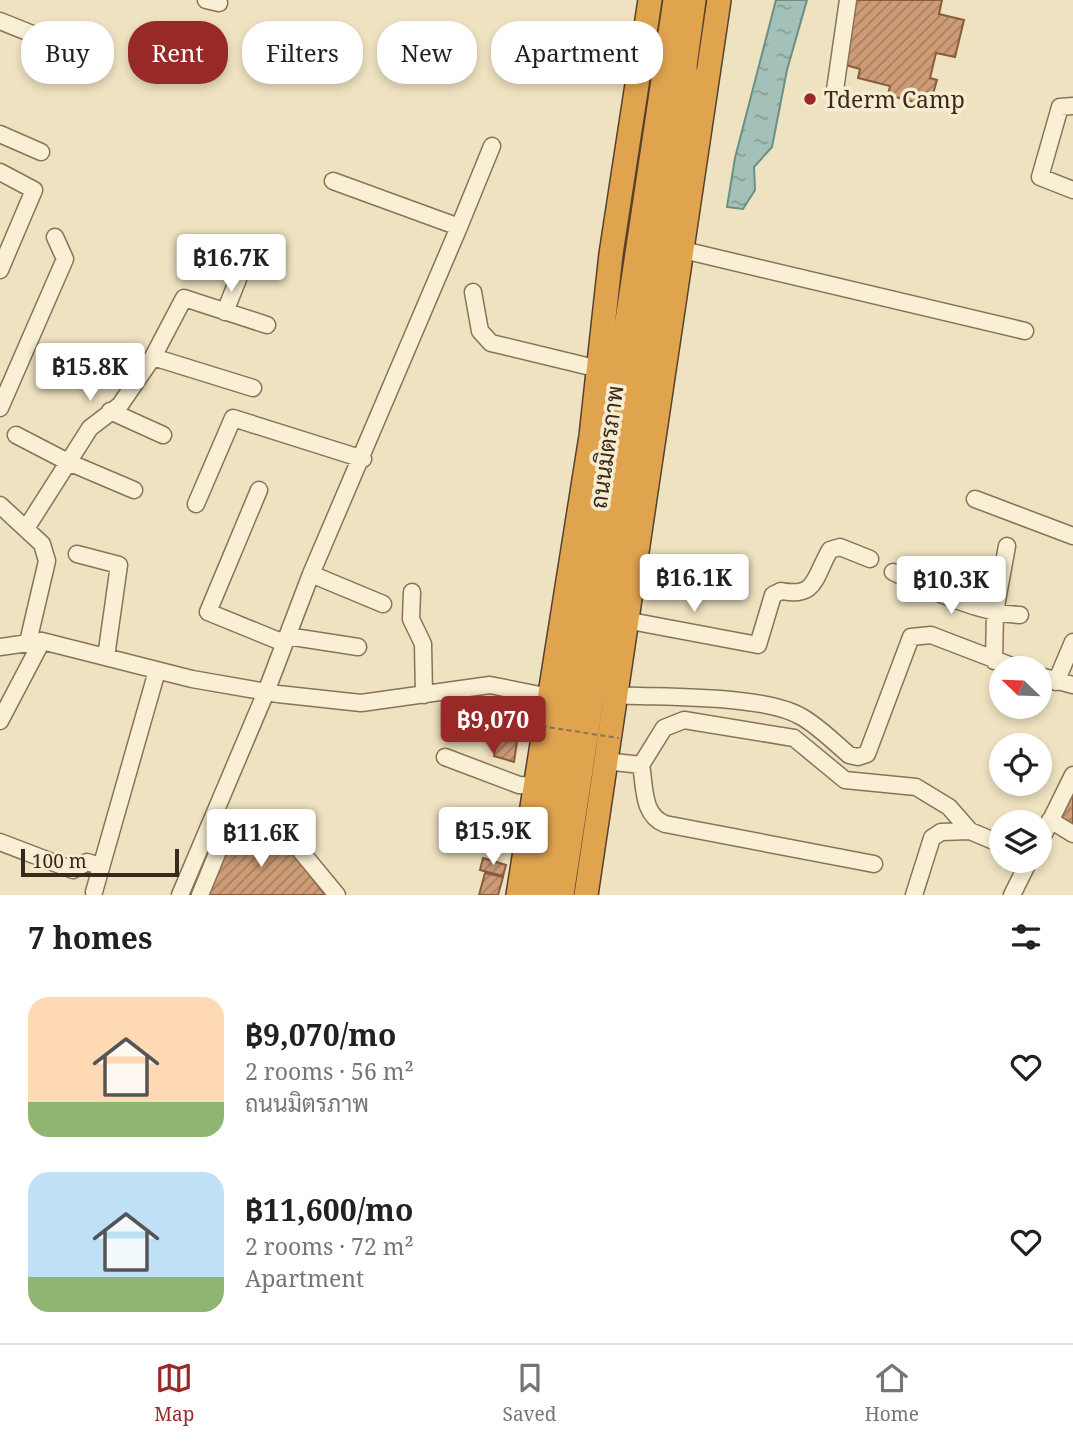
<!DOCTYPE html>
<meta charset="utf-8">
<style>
body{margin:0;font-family:"Noto Serif",Sarabun,serif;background:#f6f6f6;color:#202124;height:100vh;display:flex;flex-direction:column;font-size:26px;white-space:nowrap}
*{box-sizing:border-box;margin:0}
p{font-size:23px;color:#757577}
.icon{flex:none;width:38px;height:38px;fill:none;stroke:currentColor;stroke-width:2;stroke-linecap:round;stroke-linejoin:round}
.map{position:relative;height:895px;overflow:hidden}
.side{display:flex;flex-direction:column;background:#fff;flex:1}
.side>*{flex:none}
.guide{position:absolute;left:21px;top:21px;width:700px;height:63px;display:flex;gap:14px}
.needle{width:46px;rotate:293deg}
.tools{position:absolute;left:989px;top:656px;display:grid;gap:14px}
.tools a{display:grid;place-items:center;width:63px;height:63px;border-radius:50%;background:#fff;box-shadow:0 4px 10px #0003;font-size:35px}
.scale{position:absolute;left:21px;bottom:18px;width:158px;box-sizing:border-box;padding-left:7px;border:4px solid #372a1d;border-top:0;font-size:19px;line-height:24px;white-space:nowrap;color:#372a1d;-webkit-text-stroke:5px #f6ecd0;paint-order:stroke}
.price{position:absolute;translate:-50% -60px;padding:0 16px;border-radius:7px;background:#fff;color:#222;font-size:23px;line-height:46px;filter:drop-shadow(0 2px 4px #0008)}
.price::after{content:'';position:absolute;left:50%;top:42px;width:21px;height:16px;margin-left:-10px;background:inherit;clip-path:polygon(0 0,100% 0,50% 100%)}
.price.active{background:#982927;color:#fff}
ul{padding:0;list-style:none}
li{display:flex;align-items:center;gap:21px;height:175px;padding:0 28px}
li span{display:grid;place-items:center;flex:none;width:196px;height:140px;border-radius:21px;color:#555}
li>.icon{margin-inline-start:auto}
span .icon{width:84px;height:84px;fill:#fffc;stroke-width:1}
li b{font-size:30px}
h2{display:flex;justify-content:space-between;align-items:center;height:84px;padding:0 28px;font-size:30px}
.pill{padding:0 24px;border-radius:28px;background:#fff;box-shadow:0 4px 10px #0003;font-size:24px;line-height:63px}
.pill.active{background:#982927;color:#fff}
.tab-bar{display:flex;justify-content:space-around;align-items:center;height:98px;border-top:2px solid #e0e0e0;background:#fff;font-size:19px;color:#757577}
.tab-bar a{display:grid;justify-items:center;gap:4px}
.tab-bar .active{color:#982927}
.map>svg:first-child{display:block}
.water{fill:url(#water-ripples);stroke:#6a8f87;stroke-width:2}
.building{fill:url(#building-hatch);stroke:#885d3d;stroke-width:2}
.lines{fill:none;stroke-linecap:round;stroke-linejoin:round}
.minor-casing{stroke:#887358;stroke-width:19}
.highway-casing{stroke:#56412d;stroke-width:26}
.minor{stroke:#f9efd4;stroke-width:16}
.highway{stroke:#e0a44f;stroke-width:23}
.path-bridge{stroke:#887358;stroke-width:2;stroke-dasharray:5 3.5;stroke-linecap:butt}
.poi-dot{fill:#982927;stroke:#f6ecd0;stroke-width:2.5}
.labels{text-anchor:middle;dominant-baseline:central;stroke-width:7;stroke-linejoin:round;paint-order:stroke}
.poi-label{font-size:23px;fill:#372a1d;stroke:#f6ecd0;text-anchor:start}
.street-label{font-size:23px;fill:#372a1d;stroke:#f6ecd0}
</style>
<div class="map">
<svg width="1073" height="895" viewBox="0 0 1073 895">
<defs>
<pattern id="water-ripples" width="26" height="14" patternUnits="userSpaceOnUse" patternTransform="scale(1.75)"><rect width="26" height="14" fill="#a3c1b9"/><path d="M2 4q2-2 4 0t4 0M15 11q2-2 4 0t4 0" fill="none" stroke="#869d96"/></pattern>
<pattern id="building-hatch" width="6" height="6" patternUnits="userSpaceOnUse" patternTransform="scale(1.75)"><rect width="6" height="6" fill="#cd9c76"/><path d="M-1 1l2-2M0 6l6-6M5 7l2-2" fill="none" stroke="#a77f60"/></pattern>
</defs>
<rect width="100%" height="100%" fill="#efe2c1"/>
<path class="water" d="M776 0H807L787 70 772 147 754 167 755 190 743 209 727 207 735 158Z"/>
<path class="building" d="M853 0H942L939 14 964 20 955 57 936 53 930 78 937 80 933 94 928 92 925 105 888 95 890 86 858 78 860 69 842 64Z
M502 699 523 702 514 762 494 756Z
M1073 791V825L1058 815Z
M496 808 510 810 505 838 490 836Z
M246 827 292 851 325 895H208L233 833Z
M483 858 506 865 503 876 480 870Z
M485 873 503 877 498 895H479Z"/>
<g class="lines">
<defs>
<path id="minor" d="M206 0 219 3
M0 21 102 62
M835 90 848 0
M1073 106 1060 107 1040 177 1073 190
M0 134 41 152
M0 172 34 190 0 270
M459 227 492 146
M683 250 1025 331
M473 292 480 331 491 343 599 369
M225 312 251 246
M153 357 253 388
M0 408 65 259 55 237
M110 411 163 435
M16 435 68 462 134 490
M259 490 208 612 284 643
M975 499 1073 536
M196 504 233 418 363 459
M0 505 42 544 47 561 28 642
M27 527 90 428 120 405 153 357 184 298 267 325
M77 554 119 565 106 657
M893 572C931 590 977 613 1020 615
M311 574 383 604
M412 592 411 619 423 644 424 695
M625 620 758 645 773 595 781 591C817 598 814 577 830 550L840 547 870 559
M287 636 358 647
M0 647 42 641 192 679 278 694 361 703 490 685 540 695
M994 661 995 612 1007 546
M1040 676 1073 685
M1056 682 1073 642
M614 695C661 698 764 694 802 717 819 727 834 742 849 755L858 757 867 754 911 637 931 635 1017 668
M0 721 42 641
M445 757 519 785 534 786
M605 761 641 765 664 728 684 720 794 738 845 780 916 787 949 807 970 831 1001 844
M641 765C645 787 642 815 665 824L874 864
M1050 820 1073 834
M0 842 73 870 87 862 100 866
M1040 842 1073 775
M94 892 157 671
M180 895 266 692 311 574 459 227 333 181
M200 895 228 827 245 819 299 849 337 895
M914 895 932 838 941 832 970 831
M1012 895 1029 861"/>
<path id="highway" d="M518 895 591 436 611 254 650 0
M541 895 675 0
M562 895 686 80 685 66 694 0
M586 895 719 0"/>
</defs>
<use href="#minor" class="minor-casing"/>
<use href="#highway" class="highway-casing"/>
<use href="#minor" class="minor"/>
<use href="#highway" class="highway"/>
<path class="path-bridge" d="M533 725 619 738"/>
</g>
<circle class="poi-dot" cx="810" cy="99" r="7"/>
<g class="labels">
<g class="poi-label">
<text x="824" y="99">Tderm Camp</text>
</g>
<g class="street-label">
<text transform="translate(606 447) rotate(-82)">ถนนมิตรภาพ</text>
</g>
</g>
</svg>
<div class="tools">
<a><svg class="needle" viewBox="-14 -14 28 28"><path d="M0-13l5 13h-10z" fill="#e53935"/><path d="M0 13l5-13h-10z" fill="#757577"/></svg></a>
<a><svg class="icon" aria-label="locate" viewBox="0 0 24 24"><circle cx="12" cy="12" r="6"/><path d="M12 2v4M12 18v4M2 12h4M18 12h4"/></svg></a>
<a><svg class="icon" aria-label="layers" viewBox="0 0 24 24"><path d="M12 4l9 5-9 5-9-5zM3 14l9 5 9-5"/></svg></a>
</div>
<div class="scale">100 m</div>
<b class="price" style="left:231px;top:294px">฿16.7K</b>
<b class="price" style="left:90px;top:403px">฿15.8K</b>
<b class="price" style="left:694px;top:614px">฿16.1K</b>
<b class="price" style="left:951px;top:616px">฿10.3K</b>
<b class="price active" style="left:493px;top:756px">฿9,070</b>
<b class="price" style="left:493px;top:867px">฿15.9K</b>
<b class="price" style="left:261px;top:869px">฿11.6K</b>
<div class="guide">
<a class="pill">Buy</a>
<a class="pill active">Rent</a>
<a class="pill">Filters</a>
<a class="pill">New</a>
<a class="pill">Apartment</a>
</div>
</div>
<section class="side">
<h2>7 homes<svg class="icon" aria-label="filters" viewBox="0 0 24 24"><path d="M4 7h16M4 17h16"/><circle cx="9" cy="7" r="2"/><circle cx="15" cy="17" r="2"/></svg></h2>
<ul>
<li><span style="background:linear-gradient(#ffd9b3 75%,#8fb573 0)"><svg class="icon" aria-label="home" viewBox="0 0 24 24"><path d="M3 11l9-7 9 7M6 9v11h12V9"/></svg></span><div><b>฿9,070/mo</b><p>2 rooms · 56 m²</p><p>ถนนมิตรภาพ</p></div><svg class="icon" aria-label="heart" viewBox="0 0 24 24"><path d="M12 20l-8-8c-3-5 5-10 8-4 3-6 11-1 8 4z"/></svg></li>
<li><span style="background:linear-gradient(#bfe0f5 75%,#8fb573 0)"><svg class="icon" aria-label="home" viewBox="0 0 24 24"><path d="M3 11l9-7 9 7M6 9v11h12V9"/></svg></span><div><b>฿11,600/mo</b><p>2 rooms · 72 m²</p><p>Apartment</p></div><svg class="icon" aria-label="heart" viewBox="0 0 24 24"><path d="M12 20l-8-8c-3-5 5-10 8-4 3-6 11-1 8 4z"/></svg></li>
</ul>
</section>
<nav class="tab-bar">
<a class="active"><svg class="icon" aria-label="map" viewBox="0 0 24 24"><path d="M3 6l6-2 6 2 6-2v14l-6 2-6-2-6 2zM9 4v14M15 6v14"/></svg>Map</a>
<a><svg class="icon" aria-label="saved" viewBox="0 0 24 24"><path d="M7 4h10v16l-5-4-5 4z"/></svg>Saved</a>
<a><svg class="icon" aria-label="home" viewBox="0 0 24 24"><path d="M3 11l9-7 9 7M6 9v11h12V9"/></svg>Home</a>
</nav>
